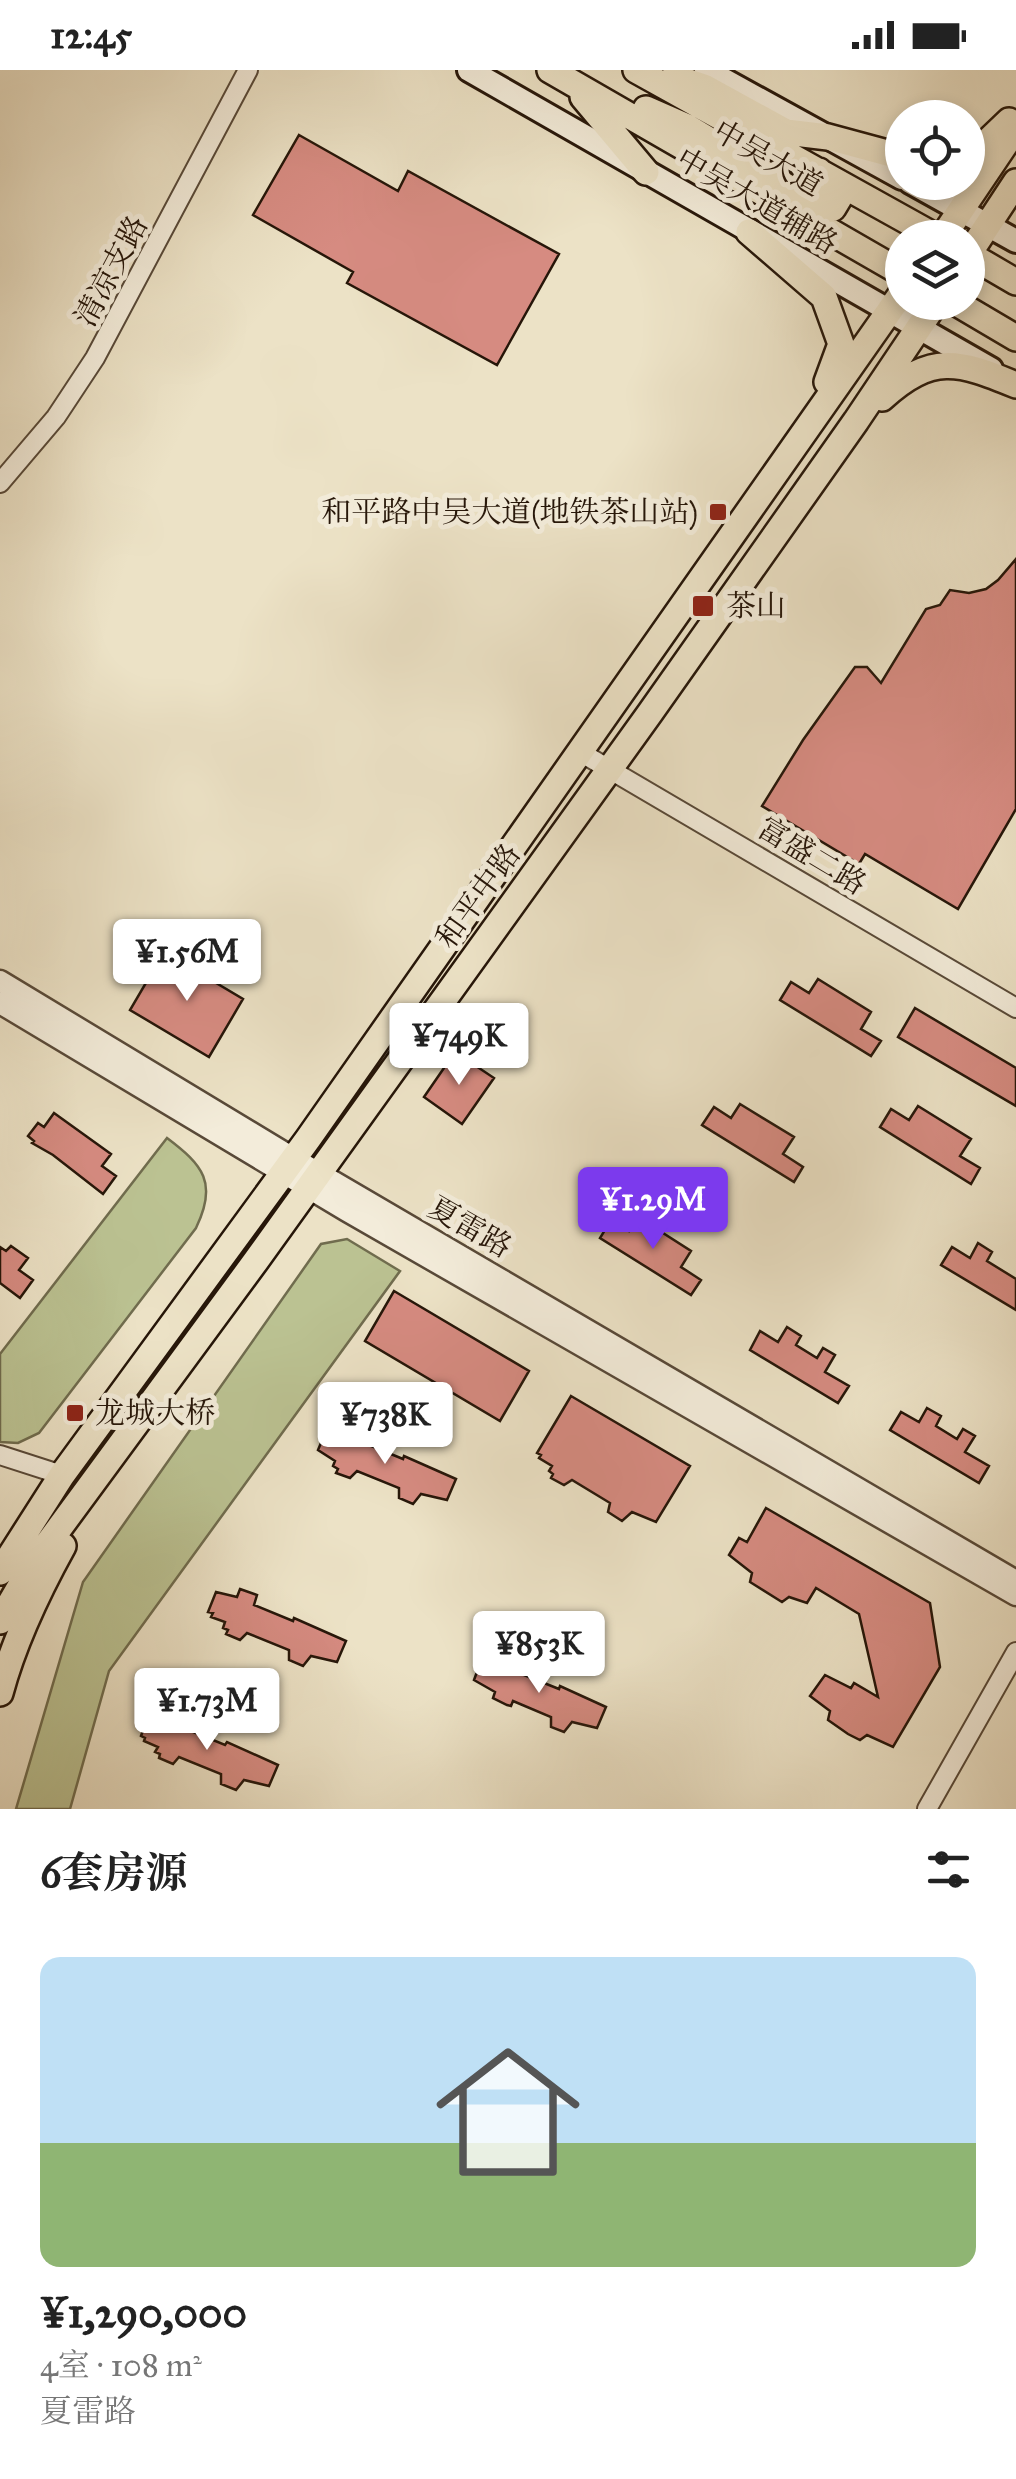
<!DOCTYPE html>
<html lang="zh">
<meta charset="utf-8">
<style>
body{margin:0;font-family:"IM FELL Great Primer","Noto Serif SC",serif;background:#f6f6f6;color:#222;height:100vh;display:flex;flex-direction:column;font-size:38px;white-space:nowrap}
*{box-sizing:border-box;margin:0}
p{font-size:32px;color:#767676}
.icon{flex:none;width:55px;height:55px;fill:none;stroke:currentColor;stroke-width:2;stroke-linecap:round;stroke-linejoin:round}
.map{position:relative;height:1739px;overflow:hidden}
.panel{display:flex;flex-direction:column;background:#fff;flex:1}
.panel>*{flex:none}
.tools{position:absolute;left:885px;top:30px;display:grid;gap:20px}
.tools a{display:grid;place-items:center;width:100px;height:100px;border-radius:50%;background:#fff;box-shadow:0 5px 15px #0003;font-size:50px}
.price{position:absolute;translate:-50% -85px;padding:0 22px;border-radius:10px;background:#fff;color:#222;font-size:32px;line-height:65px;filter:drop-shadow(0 2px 5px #0008)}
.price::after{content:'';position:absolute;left:50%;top:60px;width:30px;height:22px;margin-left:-15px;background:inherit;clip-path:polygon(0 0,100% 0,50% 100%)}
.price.selected{background:#7c3aed;color:#fff}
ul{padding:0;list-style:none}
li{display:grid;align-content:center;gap:20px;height:530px;padding:0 40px}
li span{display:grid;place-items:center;height:310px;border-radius:20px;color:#555}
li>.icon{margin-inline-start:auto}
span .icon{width:180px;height:180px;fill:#fffc;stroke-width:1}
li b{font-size:42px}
h2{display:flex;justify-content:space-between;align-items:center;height:120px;padding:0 40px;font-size:42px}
.status{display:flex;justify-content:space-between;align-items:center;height:70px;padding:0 50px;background:#fff;direction:ltr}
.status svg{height:28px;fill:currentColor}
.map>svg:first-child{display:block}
.green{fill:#bbc292;stroke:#706c4e;stroke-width:2.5}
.building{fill:#d68b81;stroke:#261609;stroke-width:2.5}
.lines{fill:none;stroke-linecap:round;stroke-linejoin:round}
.minor-casing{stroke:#584938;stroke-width:22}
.tertiary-casing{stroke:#584938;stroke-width:25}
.secondary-casing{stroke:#261609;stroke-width:28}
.primary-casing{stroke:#261609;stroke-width:30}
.minor{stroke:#f3ecda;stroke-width:18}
.tertiary{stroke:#f3ecda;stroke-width:20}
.secondary{stroke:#f3ecda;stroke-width:22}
.primary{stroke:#ece2c6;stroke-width:25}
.poi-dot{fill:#8f2418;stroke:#f3ecda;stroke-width:4}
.labels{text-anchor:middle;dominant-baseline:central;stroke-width:10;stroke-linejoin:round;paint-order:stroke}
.street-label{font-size:30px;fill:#261609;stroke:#f3ecda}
.poi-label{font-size:30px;fill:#261609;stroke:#f3ecda;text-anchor:start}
</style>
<div class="status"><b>12:45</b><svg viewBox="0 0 49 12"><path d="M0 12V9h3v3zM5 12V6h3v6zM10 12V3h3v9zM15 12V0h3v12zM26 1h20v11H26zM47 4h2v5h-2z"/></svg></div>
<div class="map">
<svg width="1016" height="1739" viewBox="0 0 1016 1739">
<rect width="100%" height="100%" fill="#ece2c6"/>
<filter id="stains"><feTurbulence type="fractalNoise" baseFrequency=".002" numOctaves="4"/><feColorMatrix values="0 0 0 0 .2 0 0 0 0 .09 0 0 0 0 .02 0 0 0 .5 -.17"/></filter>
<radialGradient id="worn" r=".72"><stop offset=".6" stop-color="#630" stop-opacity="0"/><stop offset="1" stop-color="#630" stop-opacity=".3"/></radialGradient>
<path class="green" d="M167 1068C203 1095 218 1113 196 1158L39 1363 18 1373 0 1372V1284Z
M347 1169 400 1201 109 1601 70 1739H16L83 1512 321 1174Z"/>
<path class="building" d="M299 65 398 121 408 101 559 184 497 295 347 213 353 202 253 145Z
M1016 489V739L958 839 865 784 859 794 762 736 803 670 855 597H867L881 613 926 539 940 535 950 520 969 523 986 519 998 510Z
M164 882 243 929 209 987 130 940Z
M818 909 871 942 861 959 881 971 871 986 780 930 791 912 809 923Z
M915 938 1016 998V1036L898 967Z
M455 982 494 1008 462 1054 424 1027Z
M740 1034 794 1067 783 1084 803 1097 794 1112 702 1055 714 1037 731 1048Z
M918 1036 971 1069 960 1086 980 1098 971 1114 880 1057 891 1039 909 1050Z
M54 1043 111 1084 102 1096 116 1106 103 1124 53 1085 32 1073 34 1071 28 1066 38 1053 44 1057Z
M638 1147 691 1181 681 1197 701 1210 691 1225 600 1168 611 1150 629 1161Z
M978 1173 992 1182 987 1191 1016 1209V1240L941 1195 952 1177 970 1188Z
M11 1176 28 1188 19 1200 33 1210 20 1228 0 1213V1177L6 1181Z
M394 1221 529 1301 500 1351 365 1271Z
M787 1257 801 1266 796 1275 817 1288 823 1278 835 1285 825 1302 849 1316 838 1333 750 1280 760 1261 778 1272Z
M571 1326 690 1396 656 1452 632 1442 622 1451 608 1442 610 1433 572 1410 564 1415 551 1408 553 1404 549 1401 552 1396 539 1388 541 1385 537 1383Z
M927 1338 941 1346 936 1356 957 1369 963 1359 975 1366 965 1382 989 1396 979 1413 890 1360 901 1342 919 1352Z
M350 1357 367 1364 364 1373 403 1389 404 1386 456 1409 447 1430 421 1424 413 1434 399 1428V1418L357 1401 350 1408 336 1403 338 1399 333 1396 335 1391 318 1380 326 1361 347 1366Z
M766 1438 930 1533 940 1597 893 1677 867 1665 860 1670 848 1664 828 1650 830 1641 810 1626 825 1605 851 1618 854 1613 878 1627 859 1544 816 1518 807 1533 789 1527 782 1532 750 1512 752 1503 729 1485 739 1468 747 1472Z
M240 1519 257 1525 254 1535 293 1551 294 1548 346 1571 337 1592 311 1586 303 1596 289 1590V1580L247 1563 240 1570 226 1564 228 1560 223 1558 225 1552 211 1547 213 1543 208 1542 216 1522 237 1527Z
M510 1589 522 1594 519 1603 559 1619 560 1616 606 1637 597 1658 572 1652 564 1662 551 1657V1647L513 1631 511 1636 507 1635 493 1628 495 1622 474 1610 481 1591 507 1598Z
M173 1643 190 1650 186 1659 225 1675 227 1672 278 1695 269 1716 244 1710 236 1720 221 1714V1704L179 1687 173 1694 159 1688 160 1684 155 1682 158 1677 144 1671 145 1668 141 1666 148 1647 169 1651Z"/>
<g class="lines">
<defs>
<path id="minor" d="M0 413 56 347 95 288 248 0
M580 682 1016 938
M0 1385 62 1405
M927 1739 1016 1582"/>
<path id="tertiary" d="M0 911 293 1088 1016 1511
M0 933 347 1141 1016 1525"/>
<path id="secondary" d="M469 0 991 299
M706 0 902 108
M910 112 1016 171"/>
<path id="primary" d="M550 0 902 203
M636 0 938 168
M674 7 704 17 786 62 828 67 902 87
M583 27 646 102
M646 39 687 57 817 135 833 138 839 128 819 101
M968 79 987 72 1009 51
M749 162 824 227 841 274 827 312
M942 168 1016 58
M968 184 1016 212
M968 185 1016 112
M955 232 1016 268
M882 328C932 283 958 291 1016 315
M0 1502 62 1405 308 1069 902 223
M0 1551 35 1491 255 1192 650 643 856 351 936 232
M0 1623C14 1571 37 1523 63 1476"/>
</defs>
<use href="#minor" class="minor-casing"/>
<use href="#tertiary" class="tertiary-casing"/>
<use href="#secondary" class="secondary-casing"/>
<use href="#primary" class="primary-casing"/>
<use href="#minor" class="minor"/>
<use href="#tertiary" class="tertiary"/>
<use href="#secondary" class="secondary"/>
<use href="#primary" class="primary"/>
</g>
<g class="poi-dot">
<rect x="708" y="432" width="20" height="20" rx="5"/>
<rect x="691" y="524" width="24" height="24" rx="5"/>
<rect x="65" y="1333" width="20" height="20" rx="5"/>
</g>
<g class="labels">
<g class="street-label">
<text transform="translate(768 88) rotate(30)">中吴大道</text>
<text transform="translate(757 131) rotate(30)">中吴大道辅路</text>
<text transform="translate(111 201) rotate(-62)">清凉支路</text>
<text transform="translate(812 786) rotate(31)">富盛二路</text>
<text transform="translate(478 826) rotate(-54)">和平中路</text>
<text transform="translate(470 1157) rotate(30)">夏雷路</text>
</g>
<g class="poi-label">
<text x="698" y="442" text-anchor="end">和平路中吴大道(地铁茶山站)</text>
<text x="726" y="536">茶山</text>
<text x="95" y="1343">龙城大桥</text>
</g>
</g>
<rect width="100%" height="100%" filter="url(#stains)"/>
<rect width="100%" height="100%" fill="url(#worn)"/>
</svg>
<div class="tools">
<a><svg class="icon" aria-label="locate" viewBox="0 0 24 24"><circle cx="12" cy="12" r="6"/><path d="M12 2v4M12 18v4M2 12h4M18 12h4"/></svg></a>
<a><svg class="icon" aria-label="layers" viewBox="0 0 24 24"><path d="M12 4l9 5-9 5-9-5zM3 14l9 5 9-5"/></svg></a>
</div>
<b class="price" style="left:187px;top:934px">¥1.56M</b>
<b class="price" style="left:459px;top:1018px">¥749K</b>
<b class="price selected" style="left:653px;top:1182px">¥1.29M</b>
<b class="price" style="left:385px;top:1397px">¥738K</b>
<b class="price" style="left:539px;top:1626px">¥853K</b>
<b class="price" style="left:207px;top:1683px">¥1.73M</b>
</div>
<section class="panel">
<h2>6套房源<svg class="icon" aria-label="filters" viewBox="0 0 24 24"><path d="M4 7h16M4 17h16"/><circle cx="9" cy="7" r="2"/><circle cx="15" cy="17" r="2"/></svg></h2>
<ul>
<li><span style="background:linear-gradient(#bfe0f5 60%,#8fb573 0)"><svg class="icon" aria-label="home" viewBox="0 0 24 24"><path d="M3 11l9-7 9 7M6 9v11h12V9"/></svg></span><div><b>¥1,290,000</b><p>4室 · 108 m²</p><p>夏雷路</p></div></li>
</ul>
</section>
